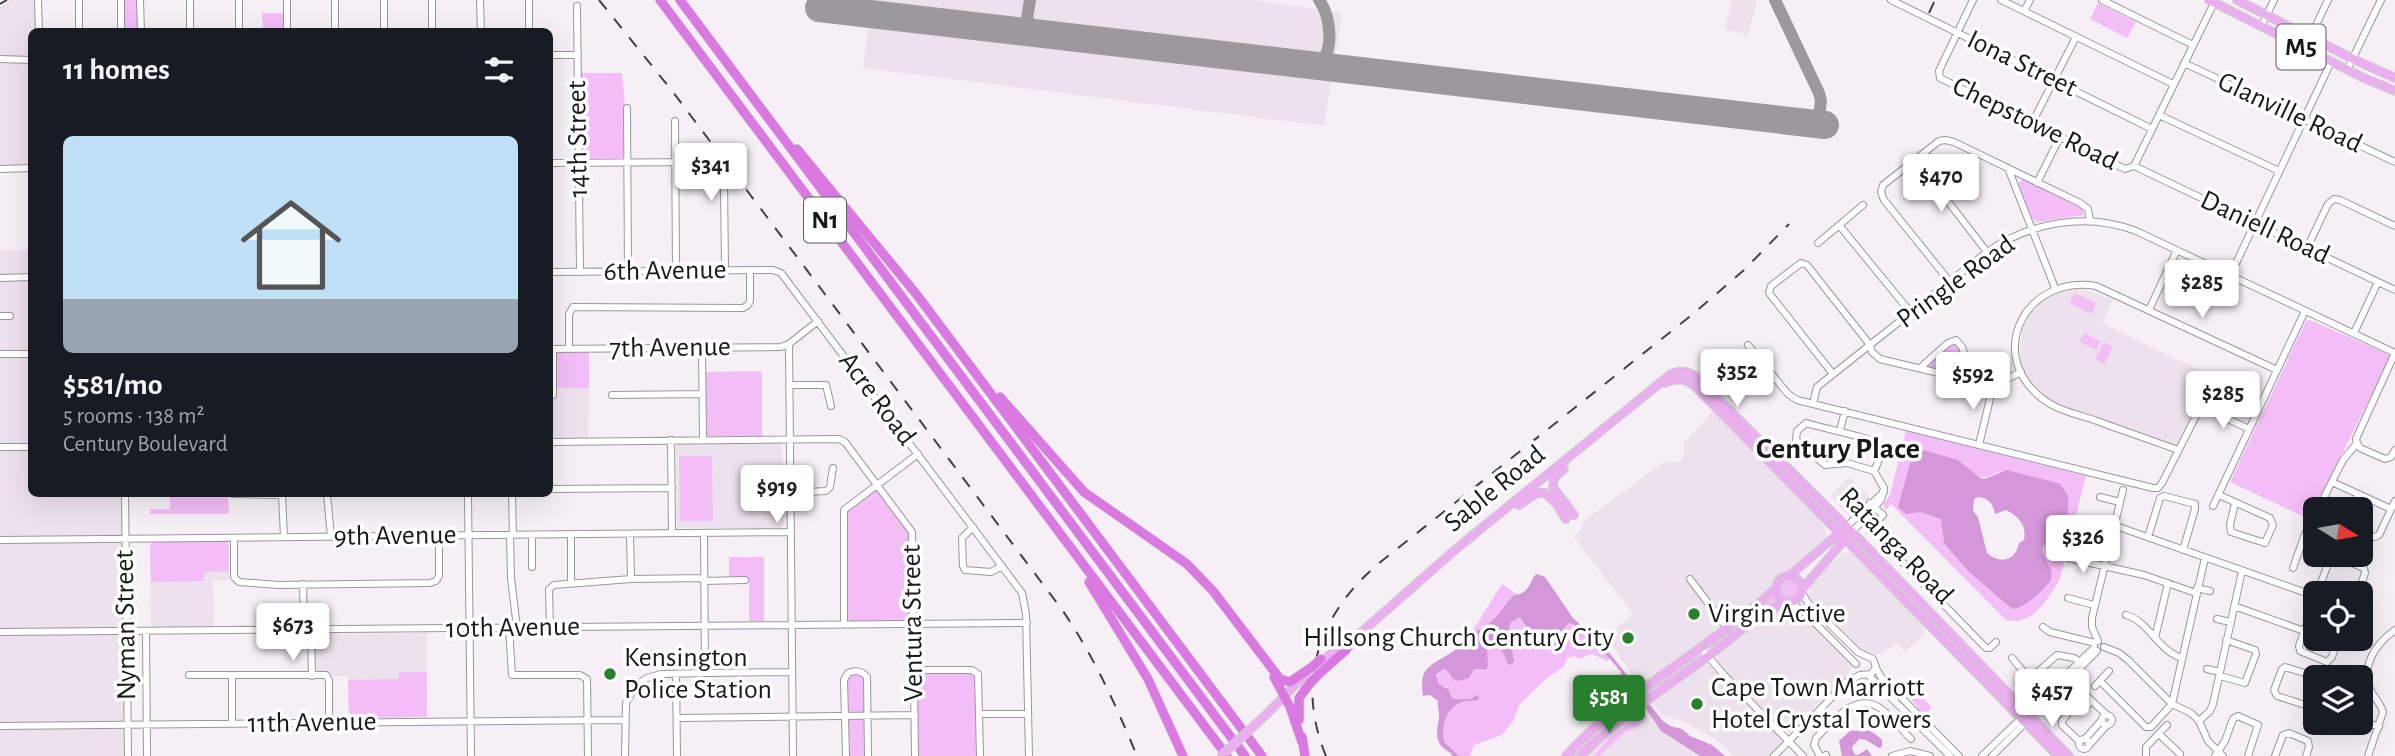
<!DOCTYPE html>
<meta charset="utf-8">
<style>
body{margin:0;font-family:"Alegreya Sans",sans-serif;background:#20242c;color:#f1f3f6;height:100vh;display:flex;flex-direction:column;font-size:26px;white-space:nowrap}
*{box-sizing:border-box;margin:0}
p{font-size:23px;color:#9ea1a6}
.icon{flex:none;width:38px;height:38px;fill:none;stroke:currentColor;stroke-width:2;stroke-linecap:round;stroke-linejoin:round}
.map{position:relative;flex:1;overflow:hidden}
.side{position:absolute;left:28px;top:28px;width:525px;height:469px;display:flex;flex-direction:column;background:#171b24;border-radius:10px;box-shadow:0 7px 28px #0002}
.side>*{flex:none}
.needle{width:46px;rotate:101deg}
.fabs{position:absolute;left:2303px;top:497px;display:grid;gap:14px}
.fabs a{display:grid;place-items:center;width:70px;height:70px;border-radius:10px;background:#171b24;box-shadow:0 7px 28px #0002;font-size:35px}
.price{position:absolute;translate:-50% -60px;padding:0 16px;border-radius:7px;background:#fff;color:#222;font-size:23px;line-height:46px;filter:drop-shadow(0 2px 4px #0008)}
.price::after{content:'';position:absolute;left:50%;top:42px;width:21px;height:16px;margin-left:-10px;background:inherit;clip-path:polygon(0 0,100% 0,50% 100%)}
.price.selected{background:#287f2e;color:#fff}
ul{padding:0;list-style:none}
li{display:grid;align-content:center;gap:14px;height:371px;padding:0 35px}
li+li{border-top:2px solid #363941}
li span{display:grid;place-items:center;height:217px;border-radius:10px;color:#555}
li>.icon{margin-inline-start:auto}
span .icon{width:126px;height:126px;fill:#fffc;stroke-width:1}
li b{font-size:30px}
h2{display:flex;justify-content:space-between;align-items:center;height:84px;padding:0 35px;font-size:30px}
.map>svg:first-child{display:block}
.built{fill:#ede1ee}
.green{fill:#f3bdf7;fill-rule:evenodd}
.water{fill:#d497d9;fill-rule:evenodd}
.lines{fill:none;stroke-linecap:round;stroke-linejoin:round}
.taxiway{stroke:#9c989c;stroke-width:12}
.runway{stroke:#9c989c;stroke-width:28}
.minor-casing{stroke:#9b969c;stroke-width:8}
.major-casing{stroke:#d1d1d1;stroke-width:10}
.highway-casing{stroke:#d1d1d1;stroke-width:10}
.minor{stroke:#fff;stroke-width:6}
.major{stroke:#e9afee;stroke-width:8}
.highway{stroke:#da79e2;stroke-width:9}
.rail{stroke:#434043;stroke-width:2;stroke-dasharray:12 12;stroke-linecap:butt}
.major-bridge-casing{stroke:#d1d1d1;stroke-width:10;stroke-linecap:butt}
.highway-bridge-casing{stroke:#d1d1d1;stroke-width:10;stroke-linecap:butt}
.major-bridge{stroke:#e9afee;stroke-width:8}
.highway-bridge{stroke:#da79e2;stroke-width:9}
.poi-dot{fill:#287f2e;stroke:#fff;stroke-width:2.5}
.labels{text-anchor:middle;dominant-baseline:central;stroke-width:7;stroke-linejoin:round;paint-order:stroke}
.shield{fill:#fff;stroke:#5f5d5f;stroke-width:2}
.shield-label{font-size:26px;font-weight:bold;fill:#1a181a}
.street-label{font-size:28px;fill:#1a181a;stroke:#fff}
.poi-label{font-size:28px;fill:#1a181a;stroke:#fff;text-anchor:start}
.neighbourhood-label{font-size:30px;font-weight:bold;fill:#1a181a;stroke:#fff}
</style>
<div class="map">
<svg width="2395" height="756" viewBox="0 0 2395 756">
<rect width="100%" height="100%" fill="#f6f0f6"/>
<path class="built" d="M11 0H38L39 31 32 32 31 168 0 169V7Z
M871 0H1251L1340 12 1341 21 1324 126 863 68Z
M1732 0H1757L1748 35 1725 29Z
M0 250H31L32 494H125L128 756H0Z
M2070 289 2084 290 2113 299 2102 323 2209 375 2177 447 2054 404 2039 393 2028 380 2021 362 2020 346 2023 328 2031 313 2043 299 2055 293Z
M553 349H589L588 441 553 442Z
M1714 410 1824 525 1827 537 1826 542 1798 568 1777 576 1765 597 1642 689 1606 636 1633 614 1573 536 1580 532 1585 520 1664 462 1674 463 1682 459 1685 450 1683 444Z
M779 443 782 447 783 493H781L784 524 780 528H677L676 447 679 444Z
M1849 477 1870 498 1865 502 1867 504 1852 519 1830 496Z
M153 542H226L229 544V580L213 581 214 627H154L151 624 150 546Z
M1850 552 1925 625 1923 635 1905 651 1897 644 1877 655 1859 650 1813 604 1808 595 1811 583 1842 553Z
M1784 608 1798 614 1828 639 1852 666 1848 675 1825 701 1817 703 1814 706V711L1790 733 1785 731 1717 662 1718 653 1764 617Z
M427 633V717L349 718 348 676H331V673H318L315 670V637L318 634Z
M1702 664 1709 665 1752 711 1784 740 1769 756H1734L1717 740 1682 721 1661 714 1652 702Z
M1646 707 1661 731 1700 756H1584L1603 738Z"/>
<path class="green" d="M123 0H139V31H123Z
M2098 3 2136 22 2127 38 2090 19Z
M262 13H285V31H263Z
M580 73H622L625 106 623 160 581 159Z
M2023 179 2082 208 2084 215 2037 222 2032 218 2017 185Z
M2075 293 2096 303 2092 314 2070 304Z
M2310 320 2388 354 2390 359 2309 519 2230 482 2306 321Z
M2084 333 2101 341 2097 350 2079 342Z
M1952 342H1957L1968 373 1964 377 1929 368 1927 365Z
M2104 342 2113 347 2104 364 2095 359Z
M553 349H589V388H553Z
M758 371 762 373V436H706L704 372Z
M1906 431 2086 476 2060 579C2048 599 2032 627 2006 620L1891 504 1885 510 1884 504 1890 495ZM1962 463C1979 480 1979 481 2001 471L2064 519 2065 524 2060 532 2044 543 2043 557 2012 609 1968 571 1944 543 1942 519 1920 512Z
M679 456H712L713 521H680Z
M873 490H877L910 533 911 617 906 622 851 623 846 616 844 517 848 508Z
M170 494H228L229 514H150V509H170Z
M153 542H226L229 544V571L204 572V581L151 582 150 546Z
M729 557H764V621H749V579H729Z
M1778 589a10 10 0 1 1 20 0a10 10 0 1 1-20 0Z
M1502 584 1518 595H1514L1489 624 1472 632Z
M1773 592 1780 602 1710 652V644Z
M1520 617 1525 627 1543 629 1555 637 1553 648 1558 652 1559 634 1569 623H1573L1610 659 1607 661 1592 654 1578 659 1575 656 1567 658 1564 667 1548 677 1519 705 1514 720 1502 735 1474 745 1470 756H1459L1444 740 1443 723 1450 708 1471 699H1452L1446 687 1438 684 1436 676 1444 669 1448 670 1455 681 1475 669 1482 671 1487 669V650L1494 644 1501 649 1506 660 1514 661 1509 628 1511 622Z
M1699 654 1702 656 1578 756H1569L1608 719Z
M399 672H427V717L349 718 348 680 399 679Z
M972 672 976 674 978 756H917L916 678 917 674Z
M864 673 868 756H846V675Z
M1915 692 1922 696 1931 707 1929 712H1921L1910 697Z
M1643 711 1647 719 1632 730 1630 728 1599 756H1594L1608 739Z"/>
<path class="water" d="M1919 449 1958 460 1980 478 1984 479 2007 470 2060 484C2071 499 2069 497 2067 517L2064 519 2066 524C2050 544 2032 541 2051 569 2052 573 2052 577 2050 581 2044 590 2023 609 2012 609L1968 571 1944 543 1941 519 1920 512 1906 514 1898 507 1913 453ZM1978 497C1988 498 1993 503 1995 514L2006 510C2018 516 2027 525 2024 540L2019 543C2015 562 1999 564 1987 553L1978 517 1973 511 1974 499Z
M1537 574 1545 577 1573 618 1605 647 1662 720 1670 726 1682 729 1690 736 1712 745 1725 756H1700L1661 731 1631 686 1620 682 1621 672 1610 659 1573 624 1569 623 1559 634 1558 652 1554 654 1555 637 1543 629H1527L1520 617 1511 622 1509 628 1514 661 1511 665 1508 664 1501 649 1494 644 1487 650 1488 666 1486 670 1474 669 1469 678 1458 681 1453 679 1447 670 1444 669 1436 675 1438 683 1449 690 1452 699H1471L1476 695 1479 696 1478 700C1451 700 1441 716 1444 741L1459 756H1452L1451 753C1434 745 1436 733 1439 718 1440 713 1437 707 1438 701L1430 695 1423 696C1418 664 1433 666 1455 650 1461 645 1465 638 1470 632 1492 629 1500 609 1514 595 1527 595 1530 584 1534 576Z
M1852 729 1853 731C1869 729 1872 730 1882 740V747L1879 748 1866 740 1859 739 1852 747 1854 754 1858 755 1867 749 1872 756H1842L1839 741Z"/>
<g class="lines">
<path class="taxiway" d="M827 0 832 7 842 11
M1775 0 1819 93 1821 101 1818 124
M1028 19 1030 28 1041 34
M1008 30H1019L1026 25 1030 0
M1326 54 1329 64 1340 69
M1307 65 1320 63C1335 49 1330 15 1319 0"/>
<path class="runway" d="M819 8 1825 125"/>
<defs>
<path id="minor" d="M38 0 39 32
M79 0V32
M121 0V32
M140 0 141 32
M190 0V32
M239 0V32
M287 0V32
M335 0V32
M384 0V32
M432 0V32
M480 0 481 32
M529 0V32
M1891 0 2152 129
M1973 0 1939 71 1940 78 2125 169 2134 166
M2001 0 2173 84
M2102 0 2193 45
M577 6 580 272
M2024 11 2030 0
M2261 27 2274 0
M2310 38 2328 0
M550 55H578
M0 59 32 60
M2184 63 2395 162
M2347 70 2381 0
M627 108 628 271
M2159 115 2279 171
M675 121 676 271
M2032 123 2076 37
M1916 160 1987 252
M550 163 706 162
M2134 166 2395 290
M2134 166 2214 3
M2008 168 2055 288
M0 169 32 168
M724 180 725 270
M2037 183 2060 137
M1839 225 1911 313
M1818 243 1863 205
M2307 248 2328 204 2334 199 2340 200 2395 226
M550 272 773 270 781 273 1022 593 1026 614 1029 756
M2230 276 2331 62
M0 278 32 277
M1950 282 1884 200 1881 192 1883 185 1939 141 1945 140 1954 142 2080 203 2088 209 2090 221
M2149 310 2177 250
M0 316H10
M2354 333 2378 282
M1748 345 1788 394 1797 400 2153 488H2158L2162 483 2200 408 2207 409 2249 429
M702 348 703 440
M550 349 781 347 789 344
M569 349V314L573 307 743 308 748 305 750 301V270
M0 354H32
M1724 357 1748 362 1761 361
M1920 368 1948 343 1956 340 1962 347 1973 381
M1833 374 1769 293 1771 286 1801 263 1807 265 1870 345 1872 352 1880 359 1993 386 2021 372
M789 385H826L831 406
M550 395H553V349
M612 395 702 394
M1813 404 1817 387 1987 252C2031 222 2086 212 2136 231L2395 353
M1840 430 1845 411
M671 440 672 533
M550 442 839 439 845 442 912 532 915 756
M2357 443 2360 448 2385 459 2391 457 2395 450
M1979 445 1993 386
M0 447H32
M2178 450C2151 440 2124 431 2097 421 2077 414 2054 410 2038 395 1986 349 2029 274 2096 286L2277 370
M2332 482 2391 509
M550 489 672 488
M790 493 826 491 830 487 833 468
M125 494 128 756
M233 494 282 495 284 537
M327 494 331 537
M468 494 471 756
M512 494 513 535
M2219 495 2270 518 2273 525 2265 543 2231 532 2230 525 2235 503
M2100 497 2120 502
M1870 503 1883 515 1872 526 1875 534 1986 648H1990L1996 642
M2213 506 2305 311
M2318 509 2343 460 2357 443 2356 439 2395 353
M2352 509 2359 494
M2116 526 2315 596
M973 527 962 538 963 566 965 570 991 572 1002 566
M1846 527 1884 492
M2095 527 2113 532
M1852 532 1881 500 1884 488 1874 471 1847 463 1825 465 1796 440 1797 431 1806 423C1817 427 1875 438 1880 445 1884 451 1877 465 1874 471
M2361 532 2375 537 2379 535 2395 501
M704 533 705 673
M571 534V583
M630 534 631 579
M510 535 511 578 517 628
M532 535V567
M2148 537 2160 498 2164 496 2191 503 2195 504V509L2183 550
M234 538V577L239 582 279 585 430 583 436 581 439 576V536
M0 540 791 532
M2068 558 2144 575 2196 593
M2293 568 2305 534 2315 514
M1690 579 1726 627
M704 581 745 580
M303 584 304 630
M2197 588 2210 591
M2347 592 2349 593
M2317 593 2330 559 2334 556 2364 568 2365 573 2358 593
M2068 598 2094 605
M1788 602 1802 610 1856 664
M2234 606 2304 631
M2315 612 2309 617 2299 646 2300 651 2327 662 2332 657 2338 639
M2126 615C2149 621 2158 651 2182 658
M2217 619 2230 622
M844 625V510L918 454
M2043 627 2050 632 2095 643
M509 628 512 675H580L587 679 588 756
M550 628 549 589 554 585 631 579 704 578
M311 630 312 676
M0 632 1027 623
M146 632 147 756
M2155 638 2168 583
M2098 641 2092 627V618L2123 490
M2104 647 2119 653 2128 660 2172 704 2191 713 2199 721 2208 741 2223 756
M1701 648 1724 675 1803 756
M2012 658 2027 676 2032 677 2057 655 2074 658 2079 661
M1876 668 1881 677 1959 756
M2207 669 2220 672
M914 670H972L978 674 980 756
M676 674 677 756
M189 675H326L329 680V722
M1868 675 1950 756
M232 676V723
M2220 676 2245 683 2256 654 2255 650 2226 640
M2067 678 2107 715
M2063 681 2088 705
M2100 681 2146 727H2151L2172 704 2205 558
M2095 686 2109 671
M2315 708 2277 696 2274 690 2282 669 2285 667 2318 677
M980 714H1028
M2102 720a5 5 0 1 1 10 0a5 5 0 1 1-10 0Z
M2067 715 2062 721V725L2080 742
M677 718 915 715
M2361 720 2379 727
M2199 721 2210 711 2213 704 2242 571
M0 726 625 720
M2159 734 2180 754
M2079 744a5 5 0 1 1 10 0a5 5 0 1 1-10 0Z
M2085 739 2101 721
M2090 744 2107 725
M625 756 626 703 636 685 647 678 661 674 705 673 792 672
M793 756 789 344 818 321
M846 756 844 680 848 673C855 670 862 671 867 677L868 756
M1774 756 1848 681 1860 675 1871 674 1876 667 1873 659 1858 652 1808 603 1801 591
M1820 756 1814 745 1816 738C1831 723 1855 691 1880 708 1891 716 1901 729 1911 739
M1824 756 1826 755
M1892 756 1910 751 1930 756
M1982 756 2094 648
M1992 756 2097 651
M2146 756V747L2167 725
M2215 756 2225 741 2233 719 2238 716 2258 725 2248 756
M2275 756 2283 735 2289 733 2308 741 2309 747 2306 756
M2368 756 2383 712C2381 705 2376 699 2372 693 2359 668 2375 644 2395 630"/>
<path id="major" d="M2209 0 2364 78 2395 91
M2237 0 2353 59 2395 78
M1665 383C1678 377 1686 379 1697 388L2058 756
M1564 469 1554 478 1553 487 1574 515
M1519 505 1537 493H1545L1556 503 1566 519
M1776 589a13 13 0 1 1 26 0a13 13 0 1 1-26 0Z
M1789 576 1843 530
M1802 589 1847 537
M1348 644 1456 549 1671 374C1682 369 1690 371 1698 379L1862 542 2069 756
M1321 662 1350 638
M1256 724C1274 708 1288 691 1306 675
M1566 756C1610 706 1682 664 1735 622 1749 611 1763 601 1776 588
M1581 756C1619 717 1666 687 1710 655 1735 636 1757 614 1786 602"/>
<path id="highway" d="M660 0 1227 756
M680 0 1245 756
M797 149 917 295 1262 756
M1000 397 1084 492 1187 564 1213 591 1280 679 1290 682 1312 667
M1089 582 1148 679 1183 756
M1319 674 1346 650 1353 640
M1274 677 1290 707 1302 742
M1299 720V698L1311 682
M1302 737 1305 756"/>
</defs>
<use href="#minor" class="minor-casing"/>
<use href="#major" class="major-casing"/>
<use href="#highway" class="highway-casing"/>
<use href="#minor" class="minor"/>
<use href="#major" class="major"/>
<use href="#highway" class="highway"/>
<path class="rail" d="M599 0 673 92 1063 611C1094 657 1116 705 1137 756
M0 4 7 0
M1929 13 1935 0
M1326 756C1294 679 1321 610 1383 560L1693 314 1744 270 1789 224"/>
<defs>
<path id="major-bridge" d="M1221 756 1256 724"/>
<path id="highway-bridge" d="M1312 667 1321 659
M1311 682 1319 674"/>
</defs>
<use href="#major-bridge" class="major-bridge-casing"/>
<use href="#highway-bridge" class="highway-bridge-casing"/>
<use href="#major-bridge" class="major-bridge"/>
<use href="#highway-bridge" class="highway-bridge"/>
</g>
<g class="poi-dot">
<circle cx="1694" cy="614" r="7"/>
<circle cx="1628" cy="638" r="7"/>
<circle cx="610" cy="674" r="7"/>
<circle cx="1697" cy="704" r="7"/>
</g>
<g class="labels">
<g class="shield">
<rect x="2276.5" y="24.5" width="49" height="45" rx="5"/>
<rect x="804" y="197.5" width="42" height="45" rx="5"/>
</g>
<g class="shield-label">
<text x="2301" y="47">M5</text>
<text x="825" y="220">N1</text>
</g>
<g class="street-label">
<text transform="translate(2022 64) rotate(26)">Iona Street</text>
<text transform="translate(2290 113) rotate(25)">Glanville Road</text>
<text transform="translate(2035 124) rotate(26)">Chepstowe Road</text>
<text transform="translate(578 139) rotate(-91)">14th Street</text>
<text transform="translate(2265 228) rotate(25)">Daniell Road</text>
<text transform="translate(665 271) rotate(-1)">6th Avenue</text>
<text transform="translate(1956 282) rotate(-36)">Pringle Road</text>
<text transform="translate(670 348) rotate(-1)">7th Avenue</text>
<text transform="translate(877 399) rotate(53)">Acre Road</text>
<text transform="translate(1495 489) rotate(-39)">Sable Road</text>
<text transform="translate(395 536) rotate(-1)">9th Avenue</text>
<text transform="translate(1896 546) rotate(46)">Ratanga Road</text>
<text transform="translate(913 623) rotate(-91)">Ventura Street</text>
<text transform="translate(126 625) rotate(-91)">Nyman Street</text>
<text transform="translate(513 628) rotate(-1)">10th Avenue</text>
<text transform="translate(312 723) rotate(-1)">11th Avenue</text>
</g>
<g class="poi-label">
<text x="1708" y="614">Virgin Active</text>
<text x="1614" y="638" text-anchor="end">Hillsong Church Century City</text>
<text x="624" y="658">Kensington<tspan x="624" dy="32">Police Station</tspan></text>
<text x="1711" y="688">Cape Town Marriott<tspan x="1711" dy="32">Hotel Crystal Towers</tspan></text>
</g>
<g class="neighbourhood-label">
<text x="1838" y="449">Century Place</text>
</g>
</g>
</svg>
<div class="fabs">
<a><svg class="needle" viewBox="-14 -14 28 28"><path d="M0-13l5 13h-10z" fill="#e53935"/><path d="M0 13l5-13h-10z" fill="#9ea1a6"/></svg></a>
<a><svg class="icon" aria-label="locate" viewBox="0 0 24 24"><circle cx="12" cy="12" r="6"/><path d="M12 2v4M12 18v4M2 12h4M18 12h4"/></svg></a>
<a><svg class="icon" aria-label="layers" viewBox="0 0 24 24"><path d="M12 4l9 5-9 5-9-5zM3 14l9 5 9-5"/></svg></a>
</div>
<b class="price" style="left:711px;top:203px">$341</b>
<b class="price" style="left:1941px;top:214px">$470</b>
<b class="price" style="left:2202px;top:320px">$285</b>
<b class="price" style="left:1737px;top:409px">$352</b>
<b class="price" style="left:1973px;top:412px">$592</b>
<b class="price" style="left:2223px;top:431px">$285</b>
<b class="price" style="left:777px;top:525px">$919</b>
<b class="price" style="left:2083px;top:575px">$326</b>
<b class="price" style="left:293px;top:663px">$673</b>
<b class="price" style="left:2052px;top:729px">$457</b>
<b class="price selected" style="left:1609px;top:735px">$581</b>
<section class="side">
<h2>11 homes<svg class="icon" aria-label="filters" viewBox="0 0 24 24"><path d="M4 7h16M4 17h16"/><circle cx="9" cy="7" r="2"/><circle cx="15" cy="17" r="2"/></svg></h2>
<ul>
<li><span style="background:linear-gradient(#bfe0f5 75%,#9aa5b1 0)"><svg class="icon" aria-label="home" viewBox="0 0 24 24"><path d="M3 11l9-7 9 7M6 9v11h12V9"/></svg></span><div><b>$581/mo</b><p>5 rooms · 138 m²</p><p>Century Boulevard</p></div></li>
</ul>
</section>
</div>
